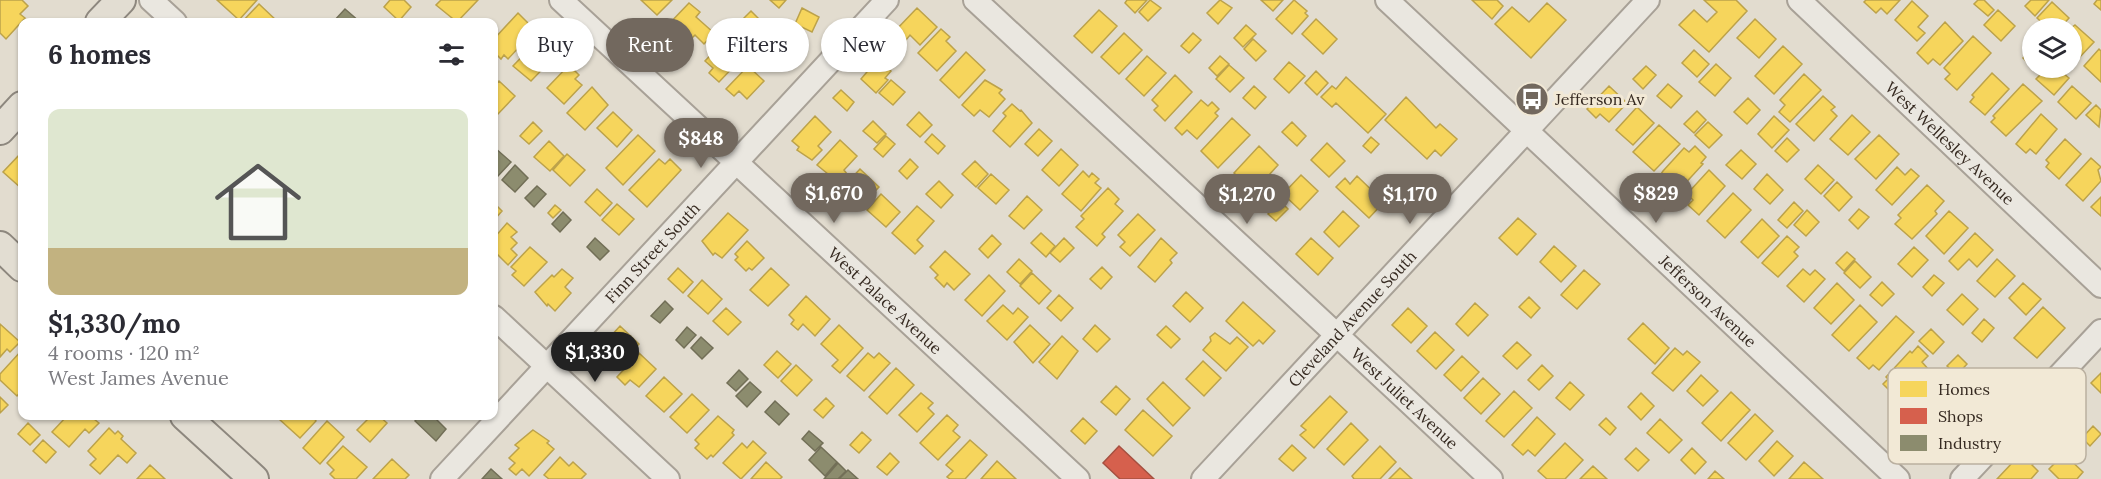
<!DOCTYPE html>
<meta charset="utf-8">
<style>
body{margin:0;font-family:Lora,serif;background:#f2f2f3;color:#2b2b33;height:100vh;display:flex;flex-direction:column;font-size:22px;white-space:nowrap}
*{box-sizing:border-box;margin:0}
p{font-size:20px;color:#7c7c81}
.icon{flex:none;width:33px;height:33px;fill:none;stroke:currentColor;stroke-width:2;stroke-linecap:round;stroke-linejoin:round}
.map{position:relative;flex:1;overflow:hidden}
.sheet{position:absolute;left:18px;top:18px;width:480px;height:402px;display:flex;flex-direction:column;background:#fff;border-radius:12px;box-shadow:0 2px 4px #0004}
.sheet>*{flex:none}
.guide{position:absolute;left:516px;top:18px;width:570px;height:54px;display:flex;gap:12px}
.fabs{position:absolute;left:2022px;top:18px;display:grid;gap:12px}
.fabs a{display:grid;place-items:center;width:60px;height:60px;border-radius:50%;background:#fff;box-shadow:0 2px 4px #0004;font-size:30px}
.price{position:absolute;translate:-50% -51px;padding:0 14px;border-radius:21px;background:#72685e;color:#fff;font-size:20px;line-height:39px;filter:drop-shadow(0 2px 3px #0008)}
.price::after{content:'';position:absolute;left:50%;top:36px;width:18px;height:14px;margin-left:-9px;background:inherit;clip-path:polygon(0 0,100% 0,50% 100%)}
.price.current{background:#222;color:#fff}
ul{padding:0;list-style:none}
li{display:grid;align-content:center;gap:12px;height:318px;padding:0 30px}
li span{display:grid;place-items:center;height:186px;border-radius:12px;color:#555}
li>.icon{margin-inline-start:auto}
span .icon{width:108px;height:108px;fill:#fffc;stroke-width:1}
li b{font-size:26px}
h2{display:flex;justify-content:space-between;align-items:center;height:72px;padding:0 30px;font-size:26px}
.tag{padding:0 21px;border-radius:27px;background:#fff;box-shadow:0 2px 4px #0004;font-size:21px;line-height:54px}
.tag.current{background:#72685e;color:#fff}
.map>svg:first-child{display:block}
.homes{fill:#f6d55c;stroke:#bca24a;stroke-width:1.5}
.shops{fill:#d6604d;stroke:#a65040;stroke-width:1.5}
.industry{fill:#8c8c6e;stroke:#726f57;stroke-width:1.5}
.lines{fill:none;stroke-linecap:round;stroke-linejoin:round}
.minor-casing{stroke:#a8a197;stroke-width:26}
.major-casing{stroke:#8d877e;stroke-width:32}
.minor{stroke:#eae7e0;stroke-width:22}
.major{stroke:#e2ddd2;stroke-width:28}
.labels{text-anchor:middle;dominant-baseline:central;stroke-width:6;stroke-linejoin:round;paint-order:stroke}
.poi-label{font-size:16px;fill:#362a21;stroke:#f2e9d6;text-anchor:start}
.street-label{font-size:16px;fill:#362a21;stroke:#f2e9d6}
.key{fill:#f2e9d6;stroke:#bab0a0;stroke-width:1.5}
.key-label{font-size:16px;fill:#362a21}
</style>
<div class="map">
<svg width="2101" height="479" viewBox="0 0 2101 479">
<rect width="100%" height="100%" fill="#e2dccf"/>
<path class="homes" d="M0 0H22L28 6 20 14 25 18 6 39 0 33Z
M217 0H257L239 20Z
M390 0H404L411 7 399 21 384 7Z
M441 0H478L457 22 436 5Z
M641 0H672L657 15Z
M770 0H786L779 8Z
M1127 0H1147L1135 13 1125 3Z
M1150 0 1161 8 1148 21 1139 12Z
M1220 0 1232 8 1218 24 1207 13Z
M1261 0H1283L1273 11Z
M1294 0 1307 11 1305 13 1308 16 1292 34 1276 19Z
M1472 0H1497L1503 6 1492 19Z
M1704 0H1736L1747 11 1709 52 1679 25 1694 10 1707 22 1717 12Z
M1866 0H1900L1887 14 1881 8 1876 13 1864 2Z
M1978 0H1984L1994 10 1988 16 1974 4Z
M2031 0H2049L2035 16 2025 6Z
M2097 0H2101V10L2094 4Z
M1912 1 1928 16 1918 27 1925 33 1917 41 1895 20Z
M2052 2 2069 18 2060 28H2048L2037 18Z
M689 3 700 12 696 17 714 33 704 44 695 35 685 45 666 27Z
M1547 3 1566 20 1531 58 1495 24 1512 7 1529 22Z
M259 4 278 22H242Z
M802 8 819 17 812 32 795 24Z
M917 8 937 27 920 45 910 35 906 40 895 31Z
M1099 10 1117 26 1092 53 1074 36Z
M1998 10 2015 26 2001 41 1984 25Z
M751 11 764 24 752 37 738 24Z
M518 13 535 30 508 59 504 55 501 59 494 52 497 48 494 39Z
M1316 19 1337 39 1323 54 1302 34Z
M1755 19 1776 39 1759 58 1737 38Z
M1945 22 1963 41 1940 65 1933 59 1928 64 1917 53Z
M1246 25 1256 34 1243 47 1234 38Z
M2075 25 2094 42 2079 58 2072 51 2071 28Z
M941 29 950 37 946 41 956 51 937 71 918 53Z
M1124 33 1142 50 1119 74 1101 57Z
M1193 33 1201 40 1189 53 1181 46Z
M1973 36 1991 53 1957 90 1945 79 1950 74 1944 68Z
M782 37 794 48 784 59 772 48Z
M539 39 556 55 531 81 513 66Z
M1253 39 1266 51 1256 61 1244 49Z
M721 44 739 61 719 82 709 73 713 68 705 61Z
M1783 46 1802 64 1774 94 1755 76Z
M2032 48V67L2023 58Z
M2099 49 2101 51V82L2084 66Z
M1694 50 1709 64 1697 77 1682 63Z
M966 52 985 70 959 98 940 80Z
M1147 56 1166 73 1144 96 1126 79Z
M1220 56 1229 64 1217 76 1209 68Z
M1289 62 1305 76 1289 93 1274 79Z
M882 63 891 71 885 78 888 80 876 93 861 79 872 66 876 69Z
M1716 64 1731 78 1715 96 1699 82Z
M569 65 579 75 575 79 582 85 564 104 547 88Z
M1229 65 1244 78 1230 92 1216 79Z
M748 66 764 81 747 99 739 91 734 96 726 89Z
M1646 66 1656 75 1643 89 1633 79Z
M2047 68H2057L2069 78 2054 95 2036 79Z
M1316 71 1328 83 1317 95 1305 83Z
M1992 73 2009 89 1985 115 1970 102 1974 97 1972 95Z
M1804 74 1821 90 1790 122 1779 112 1785 105 1780 100Z
M1175 75 1192 92 1165 121 1154 110 1158 106 1152 100Z
M1346 77 1386 114 1368 133 1336 103 1332 107 1321 97 1332 86 1336 89Z
M891 80 905 92 893 105 879 93Z
M985 80 1002 90 999 93 1005 99 989 117 980 110 974 116 962 105Z
M499 81 515 96 498 114 494 110V87Z
M1668 84 1682 96 1671 108 1657 96Z
M2023 84 2042 101 2006 136 1991 122 1995 118 1993 116Z
M1254 86 1266 97 1255 109 1243 98Z
M1609 86 1627 103 1609 122 1600 114 1596 118 1587 109Z
M2072 86 2091 103 2076 119 2058 102Z
M592 87 608 105 585 130 567 113Z
M841 90 854 102 847 111 833 98Z
M1823 96 1835 107 1831 110 1837 116 1814 141 1796 124Z
M1406 97 1436 128 1440 124 1457 139 1441 156 1435 150 1427 159 1385 120Z
M1748 98 1760 110 1747 124 1734 112Z
M1201 100 1208 106 1212 102 1219 109 1215 113 1218 116 1197 139 1187 130 1182 135 1175 128Z
M1012 104 1020 111 1021 110 1032 123 1010 147 993 131 1006 116 1003 113Z
M2096 105 2101 110 2099 127 2086 115Z
M1637 107 1654 123 1633 145 1616 130Z
M1697 111 1706 120 1694 133 1684 124Z
M613 112 632 130 617 147 597 128Z
M919 112 932 125 920 137 907 125Z
M2041 114 2057 129 2036 154 2030 149 2026 153 2016 144Z
M1852 115 1870 132 1848 155 1830 139Z
M815 116 831 132 818 146 822 150 812 160 797 150 799 147 792 141Z
M1774 116 1789 130 1772 148 1758 134Z
M1232 118 1250 135 1218 168 1201 151Z
M873 121 886 134 877 143 863 131Z
M533 122 542 131 529 144 520 136Z
M1292 122 1306 136 1297 146 1282 132Z
M1708 122 1722 135 1709 148 1695 135Z
M1659 125 1680 144 1654 171 1633 152Z
M1039 129 1052 141 1038 156 1025 144Z
M932 134 945 146 938 154 925 142Z
M638 135 655 151 623 185 606 168Z
M1879 135 1899 154 1876 179 1855 159Z
M886 136 895 144 883 157 874 149Z
M1371 137 1379 144 1371 153 1363 146Z
M1787 138 1799 150 1787 162 1775 151Z
M2065 139 2081 154 2059 179 2046 167 2049 163 2046 160Z
M840 140 857 156 844 170 847 174 839 183 817 165Z
M549 141 564 156 550 171 534 157Z
M1327 143 1345 161 1329 177 1311 160Z
M1259 146 1278 165 1249 197 1238 187 1243 182 1234 173Z
M1695 146 1706 157 1701 163 1703 164 1681 188 1674 182 1670 186 1659 177 1663 171 1684 148 1689 152Z
M1061 149 1078 165 1059 186 1042 170Z
M1741 150 1756 164 1742 179 1726 165Z
M22 152V186L21 188 3 172Z
M567 154 585 170 570 186 553 170Z
M2091 158 2101 167 2098 170 2101 181 2083 201 2066 185Z
M659 159 665 164 670 159 681 170 647 207 629 190Z
M910 159 918 167 907 179 899 171Z
M975 161 988 174 976 187 962 174Z
M1818 165 1834 180 1821 194 1805 179Z
M1897 167 1905 175 1911 169 1919 176 1892 205 1876 190Z
M860 169 879 187 862 205 849 196 851 194 843 187Z
M1709 170 1725 186 1699 215 1688 205 1693 200 1687 194Z
M1083 171 1089 177 1092 173 1099 179 1095 183 1101 188 1081 211 1062 194Z
M991 174 1009 190 996 204 978 188Z
M1767 174 1783 190 1770 204 1754 189Z
M1301 175 1318 191 1300 210 1283 194Z
M1357 176 1384 202 1369 218 1336 187 1345 178 1350 184Z
M939 181 953 195 941 208 926 194Z
M1837 182 1852 197 1839 211 1824 196Z
M1927 185 1944 201 1935 211 1937 214 1912 239 1895 224 1901 218 1898 215Z
M1108 188 1119 199 1115 204 1123 211 1102 234 1105 237 1097 246 1076 227 1084 219 1081 216Z
M597 189 612 203 600 216 585 202Z
M1733 193 1751 210 1725 238 1707 221Z
M881 194 900 212 886 227 867 210Z
M1027 196 1042 210 1024 229 1009 216Z
M2101 197V216L2091 207Z
M1280 201 1288 209 1276 221 1268 214Z
M1794 202 1803 211 1787 228 1778 220Z
M494 203 502 211 494 220Z
M617 204 634 219 619 235 602 220Z
M555 205 561 210 553 218 548 213Z
M917 206 934 221 917 240 923 246 915 254 892 233Z
M1859 209 1869 217 1858 229 1849 220Z
M1807 210 1819 222 1806 236 1794 225Z
M1343 211 1359 226 1339 247 1324 232Z
M1949 211 1968 228 1944 254 1926 236Z
M728 213 748 230 722 258 715 253 713 255 702 241Z
M1138 214 1155 230 1130 256 1120 247 1125 242 1118 235Z
M1518 218 1536 234 1517 255 1499 238Z
M1762 219 1779 236 1758 258 1741 242Z
M507 223 517 232 511 237 517 243 511 249 517 255 508 265 494 251V238Z
M1041 233 1055 246 1046 257 1031 243Z
M1975 233 1993 250 1977 267 1969 259 1958 270 1949 261Z
M992 235 1001 244 988 258 979 249Z
M1787 236 1799 247 1794 252 1798 256 1778 277 1762 263Z
M1064 238 1074 248 1060 262 1050 253Z
M1161 238 1177 253 1170 260 1172 263 1155 282 1138 267Z
M1311 238 1333 258 1318 275 1296 254Z
M747 241 764 258 752 270 749 268 746 271 735 260 738 257 735 254Z
M1554 246 1576 266 1561 282 1540 262Z
M530 247 547 262 524 286 512 275 516 271 511 267Z
M1914 247 1928 260 1912 277 1898 264Z
M945 251 970 274 954 290 947 283 944 287 935 278 938 275 930 267Z
M1847 252 1855 259 1844 271 1836 263Z
M1019 259 1032 271 1020 284 1007 272Z
M1997 259 2015 276 1995 297 1977 281Z
M1855 261 1871 277 1860 288 1844 273Z
M1102 267 1112 277 1101 289 1090 279Z
M678 268 693 282 683 293 668 279Z
M771 268 789 285 768 306 750 290Z
M562 269 573 278 565 287 571 293 555 311 548 304 547 306 535 292 552 275 554 277Z
M1803 269 1810 275 1815 270 1825 279 1804 302 1787 286Z
M1584 270 1600 284 1577 309 1561 295Z
M1032 273 1051 291 1039 304 1020 286Z
M989 275 1005 291 982 316 965 300Z
M1934 275 1944 283 1932 296 1923 287Z
M702 280 722 299 708 314 688 296Z
M1882 282 1894 294 1882 306 1870 295Z
M1837 283 1854 300 1831 324 1814 308Z
M2023 283 2041 299 2026 315 2009 298Z
M1186 292 1203 308 1190 322 1173 306Z
M1962 294 1978 309 1963 325 1947 310Z
M1059 295 1073 308 1061 321 1047 308Z
M806 296 830 319 815 336 803 324 798 330 791 324 794 320 789 315Z
M1529 297 1540 308 1531 318 1519 307Z
M1243 302 1275 331 1263 344 1259 340 1253 346 1226 321Z
M1475 303 1488 315 1468 336 1456 324Z
M1003 305 1013 314 1018 308 1028 317 1007 340 987 321Z
M1860 305 1877 322 1849 351 1832 335Z
M2043 307 2065 328 2037 358 2014 338Z
M726 308 741 322 728 335 713 321Z
M1408 308 1427 326 1411 343 1392 325Z
M1896 316 1914 332 1879 370 1873 365 1869 369 1857 358Z
M1984 319 1994 328 1982 342 1972 333Z
M1643 323 1669 348 1655 364 1628 339Z
M0 324 20 342 10 352 7 349 0 357Z
M839 325 863 348 840 373 832 366 838 360 821 344Z
M1030 325 1050 344 1033 363 1014 342Z
M1095 325 1110 339 1097 352 1083 339Z
M620 326 639 344 618 367 599 349Z
M1166 326 1180 339 1171 348 1157 335Z
M1931 329 1944 342 1933 354 1919 341Z
M1435 332 1454 350 1436 369 1417 351Z
M1215 333 1230 344 1237 337 1248 347 1226 371 1203 350 1211 341 1210 337Z
M1062 336 1078 351 1057 379 1039 362Z
M1517 342 1531 355 1517 369 1503 356Z
M1918 346 1928 356 1922 362 1929 370 1906 395 1898 388 1893 394 1883 384 1888 379 1886 377 1910 351 1912 353Z
M1675 348 1683 355 1687 351 1700 362 1673 391 1652 373Z
M22 350V390L17 396 0 380V374Z
M777 351 791 364 778 378 764 365Z
M639 353 656 369 639 387 630 380 625 385 617 377Z
M868 353 874 358 879 353 890 363 864 391 847 376Z
M1958 355 1967 364 1957 375 1947 366Z
M1462 356 1479 372 1461 391 1444 375Z
M1203 361 1221 378 1204 396 1186 379Z
M796 365 812 380 797 396 781 381Z
M1542 365 1553 376 1539 390 1528 380Z
M896 368 914 385 887 414 869 397Z
M2101 373V393L2091 383Z
M1701 375 1718 391 1703 406 1687 391Z
M664 377 682 394 664 412 646 396Z
M1483 378 1500 394 1481 414 1464 398Z
M1163 382 1190 408 1173 426 1147 399Z
M1570 382 1584 395 1570 410 1556 398Z
M1116 386 1130 399 1116 415 1101 402Z
M1514 391 1532 408 1504 437 1486 421Z
M1731 392 1750 410 1721 441 1702 423Z
M921 393 933 403 928 408 934 414 917 432 899 415Z
M1641 393 1654 406 1641 420 1628 407Z
M692 394 709 410 687 433 670 417Z
M1330 396 1347 412 1314 448 1300 435 1306 430 1301 426Z
M0 397 8 405 0 413Z
M826 398 834 406 823 418 814 410Z
M1143 410 1172 436 1153 456 1125 430Z
M1755 414 1773 431 1746 460 1728 443Z
M947 415 958 425 953 431 960 437 938 460 920 443Z
M67 416H90L99 423 89 433 85 429 69 447 52 432Z
M281 416H313L316 421 300 438 278 418Z
M371 416H379L387 423 370 442 357 430Z
M718 416 734 430 732 433 734 435 713 457 711 455 707 459 695 448 699 444 695 440Z
M1537 417 1555 434 1535 456 1528 450 1523 455 1512 445Z
M1083 418 1097 431 1085 444 1071 431Z
M1606 418 1616 428 1610 435 1599 425Z
M1660 419 1682 440 1669 453 1647 433Z
M327 421 344 437 320 464 303 448Z
M28 423 40 435 30 445 18 434Z
M1351 423 1368 440 1344 465 1327 449Z
M2093 426 2101 434 2090 446 2082 438Z
M109 428 115 434 118 431 123 436 121 439 136 453 127 463 118 455 100 474 90 465 96 459 88 451Z
M533 430 549 441 547 443 554 449 529 476 522 469 516 475 509 469 515 463 509 458 519 448 515 445Z
M862 432 871 440 859 453 850 445Z
M43 440 56 452 46 463 33 451Z
M970 440 987 455 965 479H950L947 477 953 471 946 465Z
M753 441 766 453 741 479 723 463 742 443 747 448Z
M1777 441 1793 456 1774 476 1759 461Z
M1565 443 1583 460 1565 479H1547L1538 471Z
M1292 445 1306 458 1293 471 1279 459Z
M2029 445 2041 456 2032 465 2038 471 2031 479H1997Z
M343 446 367 467 356 479H335L330 474 334 470 327 463Z
M1380 446 1396 462 1380 479H1354L1352 476Z
M1636 448 1649 460 1638 471 1625 459Z
M1692 448 1706 462 1695 474 1681 460Z
M890 453 899 462 887 475 877 467Z
M2064 454 2083 472 2077 479H2059L2049 469Z
M560 457 569 466 573 462 586 474 581 479H549L544 475Z
M392 459 409 475 405 479H373Z
M997 461 1016 479H981Z
M766 462 782 477 780 479H751Z
M1804 462 1823 479H1789Z
M150 465 165 479H137Z
M1593 466 1607 479H1580Z
M1400 468 1412 479H1389Z
M1715 471 1724 479H1708Z"/>
<path class="shops" d="M1119 446 1154 479H1120L1103 463Z"/>
<path class="industry" d="M345 9 360 22H333Z
M495 148 511 162 498 176 494 172Z
M515 165 528 178 515 192 502 180Z
M537 186 546 194 534 207 525 198Z
M563 212 571 220 560 232 552 224Z
M595 238 609 251 600 260 587 247Z
M665 301 673 309 660 323 651 316Z
M687 327 696 335 684 348 676 340Z
M701 337 713 348 702 359 691 348Z
M739 370 748 379 736 391 727 383Z
M750 382 761 392 747 407 736 396Z
M775 401 789 414 779 425 765 412Z
M419 416H441L437 420 446 429 436 441 415 421Z
M809 431 823 443 815 451 802 439Z
M821 447 837 462 825 476 809 460Z
M838 463 846 471 838 479H824Z
M491 469 502 479H482Z
M848 470 858 479H839Z"/>
<g class="lines">
<defs>
<g id="minor">
<path d="M151 0 175 22"/>
<path id="s1" d="M561 0 1078 479"/>
<path id="s2" d="M975 0C1147 160 1320 318 1491 479"/>
<path id="s3" d="M1387 0 1898 479"/>
<path id="s4" d="M1799 0 2101 286"/>
<path d="M494 317 668 479"/>
<path id="s5" d="M442 479 887 0"/>
<path id="s6" d="M1203 479 1648 0"/>
<path d="M1962 479 2101 331"/>
</g>
<path id="major" d="M100 22 121 0
M0 130 22 106
M0 246 22 267
M185 416 254 479"/>
</defs>
<use href="#minor" class="minor-casing"/>
<use href="#major" class="major-casing"/>
<use href="#minor" class="minor"/>
<use href="#major" class="major"/>
</g>
<defs>
<symbol id="bus-disc" viewBox="-11 -11 22 22"><circle r="9.5" fill="#72685e" stroke="#f2e9d6"/><path d="M-5-6H5V4H4V6H2V4H-2V6H-4V4H-5ZM-3.5-4V0h7V-4ZM-3.5 1.2v1.5H-2V1.2ZM2 1.2v1.5H3.5V1.2Z" fill="#fff"/></symbol>
</defs>
<g fill-rule="evenodd">
<use href="#bus-disc" x="1513" y="80" width="38" height="38"/>
</g>
<g class="labels">
<g class="poi-label">
<text x="1555" y="99">Jefferson Av</text>
</g>
<g class="street-label">
<text stroke="none"><textPath href="#s4" startOffset="208">West Wellesley Avenue</textPath></text>
<text stroke="none"><textPath href="#s5" startOffset="309">Finn Street South</textPath></text>
<text stroke="none"><textPath href="#s1" startOffset="442">West Palace Avenue</textPath></text>
<text stroke="none"><textPath href="#s3" startOffset="440">Jefferson Avenue</textPath></text>
<text stroke="none"><textPath href="#s6" startOffset="219">Cleveland Avenue South</textPath></text>
<text stroke="none"><textPath href="#s2" startOffset="586">West Juliet Avenue</textPath></text>
</g>
</g>
<rect x="1888" y="368" width="198" height="96" rx="9" class="key"/>
<rect x="1900" y="381" width="27" height="16" fill="#f6d55c"/>
<rect x="1900" y="408" width="27" height="16" fill="#d6604d"/>
<rect x="1900" y="435" width="27" height="16" fill="#8c8c6e"/>
<g class="key-label">
<text x="1938" y="395">Homes</text>
<text x="1938" y="422">Shops</text>
<text x="1938" y="449">Industry</text>
</g>
</svg>
<div class="fabs">
<a><svg class="icon" aria-label="layers" viewBox="0 0 24 24"><path d="M12 4l9 5-9 5-9-5zM3 14l9 5 9-5"/></svg></a>
</div>
<b class="price" style="left:701px;top:169px">$848</b>
<b class="price" style="left:834px;top:224px">$1,670</b>
<b class="price" style="left:1656px;top:224px">$829</b>
<b class="price" style="left:1247px;top:225px">$1,270</b>
<b class="price" style="left:1410px;top:225px">$1,170</b>
<b class="price current" style="left:595px;top:383px">$1,330</b>
<div class="guide">
<a class="tag">Buy</a>
<a class="tag current">Rent</a>
<a class="tag">Filters</a>
<a class="tag">New</a>
</div>
<section class="sheet">
<h2>6 homes<svg class="icon" aria-label="filters" viewBox="0 0 24 24"><path d="M4 7h16M4 17h16"/><circle cx="9" cy="7" r="2"/><circle cx="15" cy="17" r="2"/></svg></h2>
<ul>
<li><span style="background:linear-gradient(#dfe7d0 75%,#c2b280 0)"><svg class="icon" aria-label="home" viewBox="0 0 24 24"><path d="M3 11l9-7 9 7M6 9v11h12V9"/></svg></span><div><b>$1,330/mo</b><p>4 rooms · 120 m²</p><p>West James Avenue</p></div></li>
</ul>
</section>
</div>
